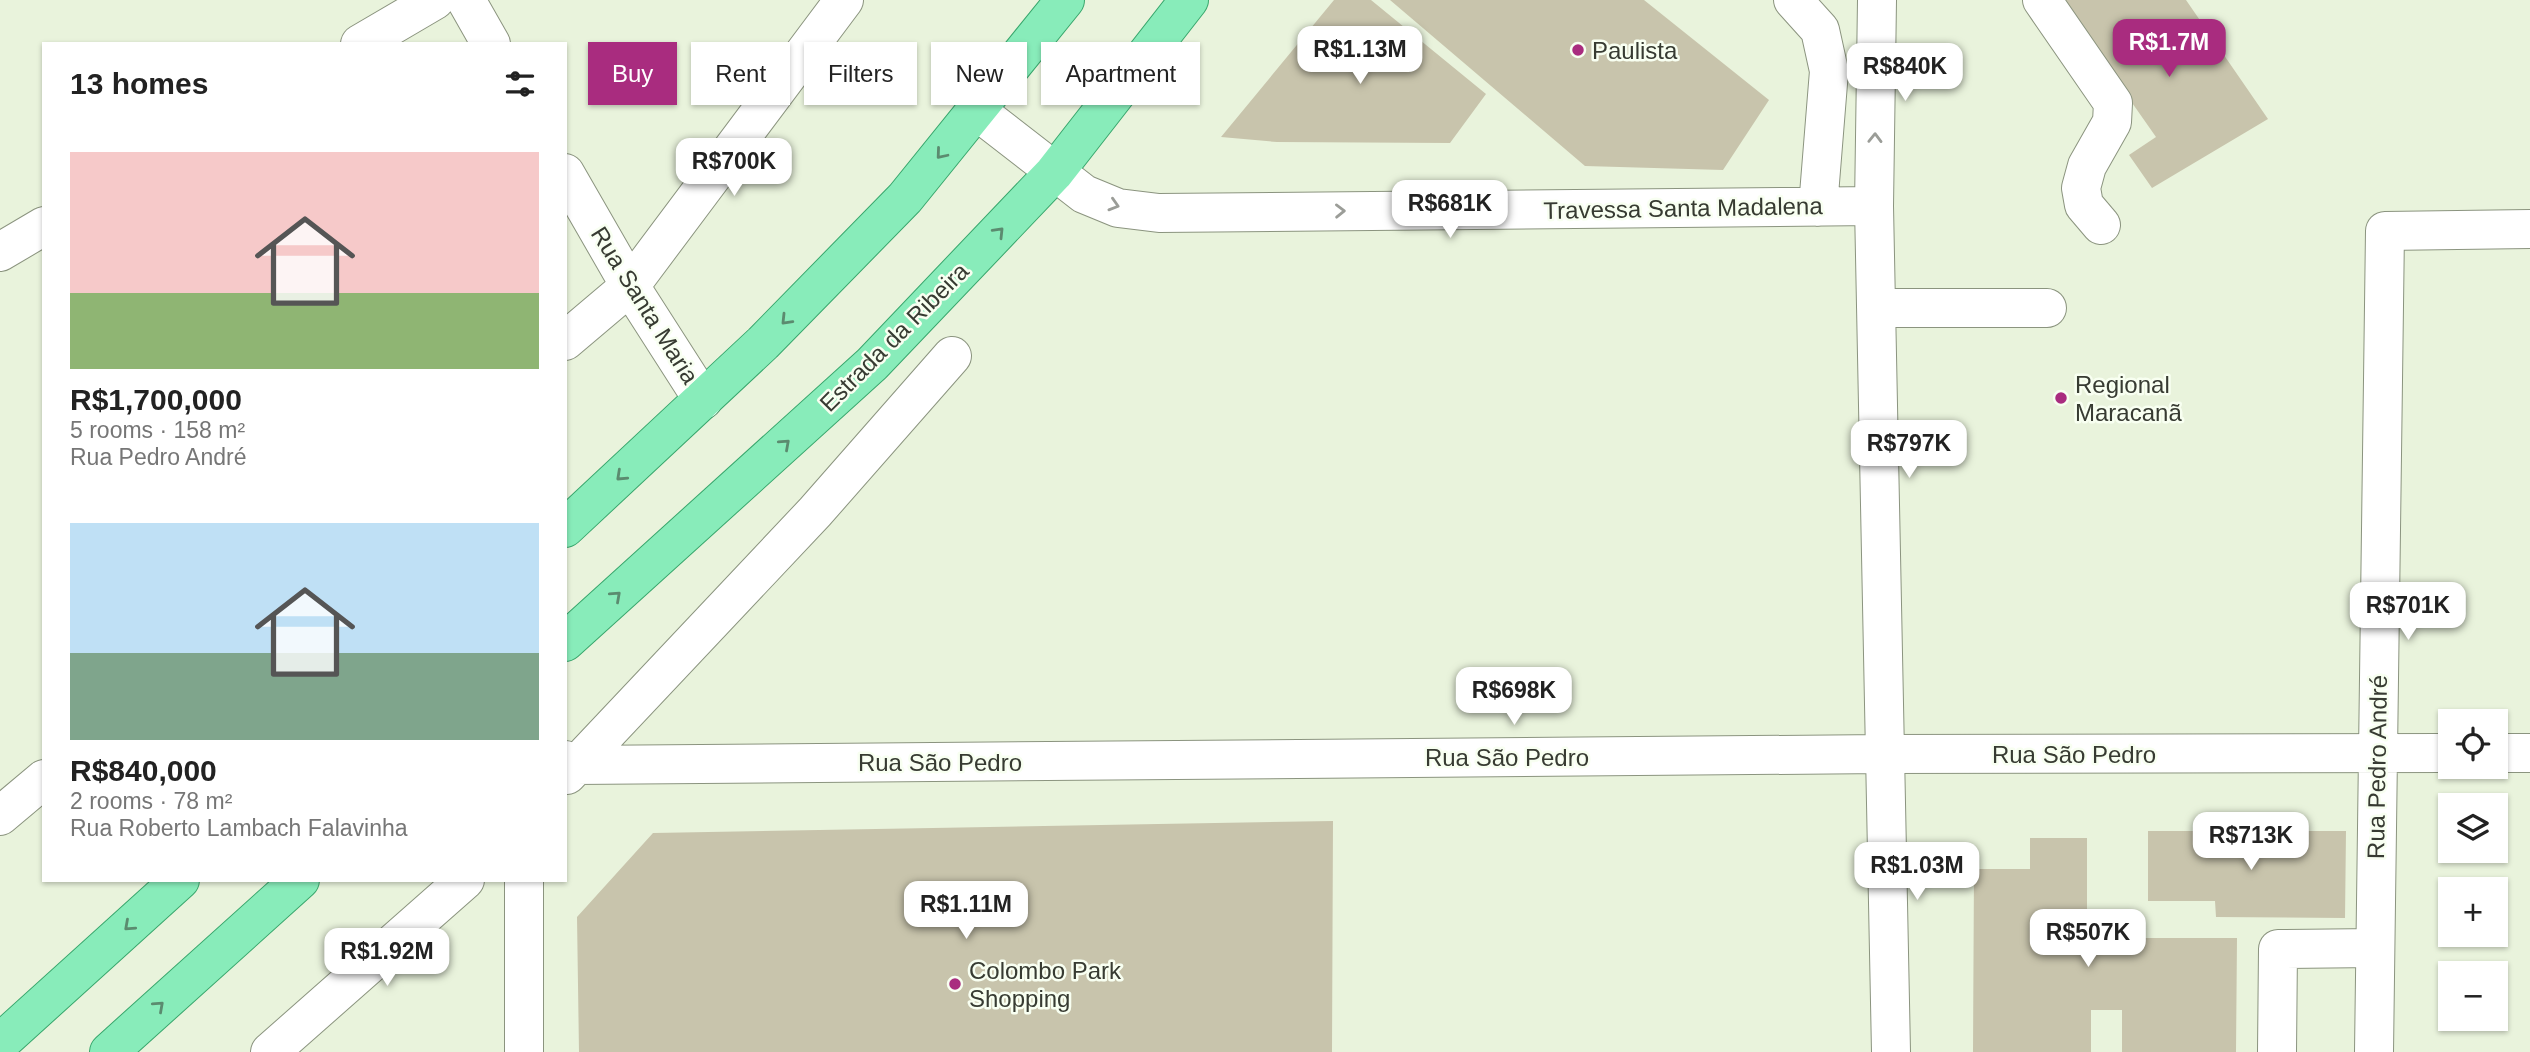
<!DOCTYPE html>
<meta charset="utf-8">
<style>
body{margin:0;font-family:Helvetica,sans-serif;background:#f6f6f6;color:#222;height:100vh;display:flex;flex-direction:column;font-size:26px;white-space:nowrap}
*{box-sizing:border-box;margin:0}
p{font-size:23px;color:#767676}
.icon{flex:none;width:38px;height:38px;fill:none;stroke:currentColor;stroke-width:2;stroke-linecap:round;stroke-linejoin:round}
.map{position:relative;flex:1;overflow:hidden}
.panel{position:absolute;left:42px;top:42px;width:525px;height:840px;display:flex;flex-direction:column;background:#fff;border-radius:0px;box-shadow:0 2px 5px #0004}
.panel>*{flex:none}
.hud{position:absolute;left:588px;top:42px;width:665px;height:63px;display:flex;gap:14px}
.tools{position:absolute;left:2438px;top:709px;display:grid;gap:14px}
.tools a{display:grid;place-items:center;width:70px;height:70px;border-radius:0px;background:#fff;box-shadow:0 2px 5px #0004;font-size:35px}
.price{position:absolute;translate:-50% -60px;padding:0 16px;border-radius:14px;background:#fff;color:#222;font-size:23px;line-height:46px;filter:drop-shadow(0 2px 4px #0008)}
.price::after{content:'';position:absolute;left:50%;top:42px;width:21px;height:16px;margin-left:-10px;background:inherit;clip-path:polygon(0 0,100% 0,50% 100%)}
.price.selected{background:#a92c7f;color:#fff}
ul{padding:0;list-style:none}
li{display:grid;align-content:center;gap:14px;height:371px;padding:0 28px}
li span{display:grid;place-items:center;height:217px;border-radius:0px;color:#555}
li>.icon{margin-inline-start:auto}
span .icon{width:126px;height:126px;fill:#fffc;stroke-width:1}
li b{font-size:30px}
h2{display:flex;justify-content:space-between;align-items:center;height:84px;padding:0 28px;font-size:30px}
.pill{padding:0 24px;border-radius:0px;background:#fff;box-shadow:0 2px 5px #0004;font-size:24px;line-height:63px}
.pill.selected{background:#a92c7f;color:#fff}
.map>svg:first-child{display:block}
.building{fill:#c8c4ac}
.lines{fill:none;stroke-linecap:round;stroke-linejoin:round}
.minor-casing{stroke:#8b947f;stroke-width:40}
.major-casing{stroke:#38a66c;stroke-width:40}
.minor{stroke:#fff;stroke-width:38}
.major{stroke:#88ecba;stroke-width:38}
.oneway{stroke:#9b9d98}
.oneway2{stroke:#5b8b6f}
.poi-dot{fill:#a92c7f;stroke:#f8fff1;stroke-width:2.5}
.labels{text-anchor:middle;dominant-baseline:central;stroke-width:5;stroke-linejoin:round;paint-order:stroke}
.poi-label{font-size:24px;fill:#373b32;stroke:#f8fff1;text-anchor:start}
.street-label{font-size:24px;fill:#373b32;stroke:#f8fff1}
</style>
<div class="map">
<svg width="2530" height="1052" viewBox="0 0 2530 1052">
<rect width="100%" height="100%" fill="#e9f3dc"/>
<path class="building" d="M1334 0H1371L1486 94 1450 143 1277 142 1221 137Z
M1390 0H1644L1769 100 1723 170 1585 166Z
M2060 0H2186L2268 119 2152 188 2129 155 2156 137Z
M1333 821 1332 1052H579L577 917 653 833Z
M2148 831H2346L2345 918 2216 917 2215 901H2148Z
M2030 838H2087V938H2237L2236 1052H2122V1010H2091V1052H1973L1974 869H2030Z"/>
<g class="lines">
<defs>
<path id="minor" d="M466 0 491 44
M1793 0 1820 30 1829 71 1818 207
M1877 0 1874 206 1891 1052
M2042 0 2113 103 2112 122 2087 166 2081 188 2084 205 2101 225
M360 44 435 0
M977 111 1084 194 1118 208 1159 213 1874 206
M565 173 630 286 703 400
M0 252 44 226
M1876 308H2047
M565 341 630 286 844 0
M2496 753H2530
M565 760 575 765 1884 754 2450 753
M567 775 815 512 952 356
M0 816 44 779
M524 880V1052
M270 1052 465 880
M2277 1052 2278 949 2375 948
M2374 1052 2385 231 2530 229"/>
<path id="major" d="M565 528 763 343 905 198 1065 0
M565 642 872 364 1054 173 1189 0
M0 1043 180 880
M109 1052 300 880"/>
</defs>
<use href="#minor" class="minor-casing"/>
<use href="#major" class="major-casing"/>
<use href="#minor" class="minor"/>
<use href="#major" class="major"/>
</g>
<defs><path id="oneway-chevron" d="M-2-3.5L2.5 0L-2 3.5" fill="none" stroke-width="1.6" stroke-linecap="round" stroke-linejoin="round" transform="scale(1.75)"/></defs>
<g class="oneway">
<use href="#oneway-chevron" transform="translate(1875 138) rotate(-89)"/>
<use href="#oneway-chevron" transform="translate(1114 205) rotate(17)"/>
<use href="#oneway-chevron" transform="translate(1340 211) rotate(-1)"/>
</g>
<g class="oneway2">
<use href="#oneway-chevron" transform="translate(941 154) rotate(130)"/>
<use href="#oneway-chevron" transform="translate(999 232) rotate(-46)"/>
<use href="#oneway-chevron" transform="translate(786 320) rotate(134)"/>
<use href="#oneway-chevron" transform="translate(785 444) rotate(-42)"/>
<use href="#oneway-chevron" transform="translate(621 476) rotate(137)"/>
<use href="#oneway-chevron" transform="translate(616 596) rotate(-42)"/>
<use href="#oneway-chevron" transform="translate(129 926) rotate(138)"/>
<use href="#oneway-chevron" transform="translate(159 1006) rotate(-42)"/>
</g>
<g class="poi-dot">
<circle cx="1578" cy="50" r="7"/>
<circle cx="2061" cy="398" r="7"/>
<circle cx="955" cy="984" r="7"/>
</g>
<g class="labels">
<g class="poi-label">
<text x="1592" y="50">Paulista</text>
<text x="2075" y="384">Regional<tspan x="2075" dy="28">Maracanã</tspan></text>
<text x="969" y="970">Colombo Park<tspan x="969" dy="28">Shopping</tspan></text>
</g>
<g class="street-label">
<text transform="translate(1683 208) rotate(-1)">Travessa Santa Madalena</text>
<text transform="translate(645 305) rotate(58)">Rua Santa Maria</text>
<text transform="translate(894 337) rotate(-45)">Estrada da Ribeira</text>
<text x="2074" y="754">Rua São Pedro</text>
<text x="1507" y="757">Rua São Pedro</text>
<text x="940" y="762">Rua São Pedro</text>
<text transform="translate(2377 767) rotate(-89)">Rua Pedro André</text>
</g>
</g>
</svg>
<div class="tools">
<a><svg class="icon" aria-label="locate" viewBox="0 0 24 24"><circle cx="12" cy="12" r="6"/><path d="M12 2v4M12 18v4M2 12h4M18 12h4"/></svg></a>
<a><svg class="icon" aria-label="layers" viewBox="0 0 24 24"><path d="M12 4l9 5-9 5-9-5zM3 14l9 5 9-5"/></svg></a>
<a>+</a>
<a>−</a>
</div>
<b class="price selected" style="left:2169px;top:79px">R$1.7M</b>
<b class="price" style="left:1360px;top:86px">R$1.13M</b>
<b class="price" style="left:1905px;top:103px">R$840K</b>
<b class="price" style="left:734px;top:198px">R$700K</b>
<b class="price" style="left:1450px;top:240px">R$681K</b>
<b class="price" style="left:1909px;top:480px">R$797K</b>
<b class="price" style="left:2408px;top:642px">R$701K</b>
<b class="price" style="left:1514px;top:727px">R$698K</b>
<b class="price" style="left:2251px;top:872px">R$713K</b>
<b class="price" style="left:1917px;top:902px">R$1.03M</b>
<b class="price" style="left:966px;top:941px">R$1.11M</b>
<b class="price" style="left:2088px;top:969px">R$507K</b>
<b class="price" style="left:387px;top:988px">R$1.92M</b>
<div class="hud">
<a class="pill selected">Buy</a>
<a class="pill">Rent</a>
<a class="pill">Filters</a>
<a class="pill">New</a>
<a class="pill">Apartment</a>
</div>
<section class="panel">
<h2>13 homes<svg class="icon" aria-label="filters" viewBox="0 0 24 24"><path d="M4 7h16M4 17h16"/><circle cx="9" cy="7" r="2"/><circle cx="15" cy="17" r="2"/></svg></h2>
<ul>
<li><span style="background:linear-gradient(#f6c9c9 65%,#8fb573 0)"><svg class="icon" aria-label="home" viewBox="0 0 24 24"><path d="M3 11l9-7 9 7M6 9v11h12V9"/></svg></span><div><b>R$1,700,000</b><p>5 rooms · 158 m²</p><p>Rua Pedro André</p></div></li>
<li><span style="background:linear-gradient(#bfe0f5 60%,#7fa58c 0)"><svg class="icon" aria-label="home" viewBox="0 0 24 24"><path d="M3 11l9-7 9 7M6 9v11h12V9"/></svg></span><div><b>R$840,000</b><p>2 rooms · 78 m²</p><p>Rua Roberto Lambach Falavinha</p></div></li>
</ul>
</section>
</div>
